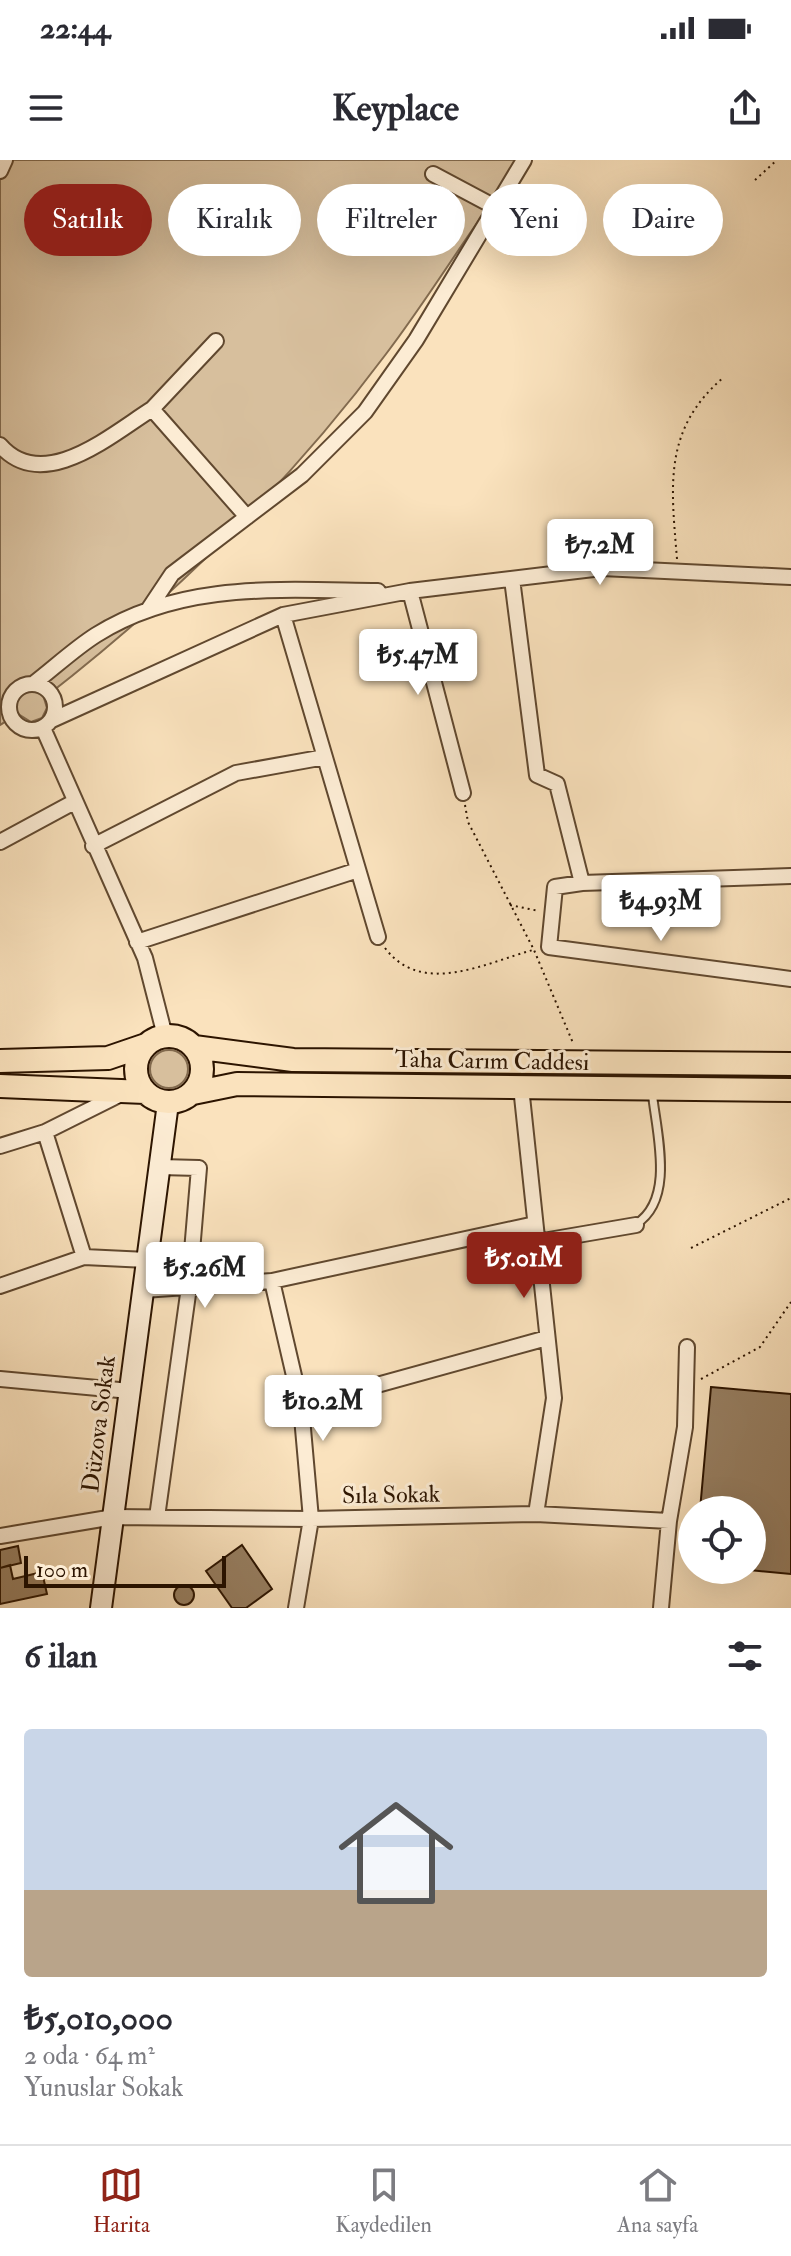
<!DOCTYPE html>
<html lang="tr">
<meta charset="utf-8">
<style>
body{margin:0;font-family:"IM FELL Double Pica",serif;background:#f7f7f7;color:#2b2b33;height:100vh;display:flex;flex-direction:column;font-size:30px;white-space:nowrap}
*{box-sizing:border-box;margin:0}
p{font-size:26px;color:#7c7c81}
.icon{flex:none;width:44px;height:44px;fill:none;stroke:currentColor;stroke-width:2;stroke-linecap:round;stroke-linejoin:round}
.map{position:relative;height:1448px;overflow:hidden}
.details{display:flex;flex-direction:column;background:#fff;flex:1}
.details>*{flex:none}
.top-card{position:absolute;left:24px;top:24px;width:744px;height:72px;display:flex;gap:16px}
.controls{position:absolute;left:678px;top:1336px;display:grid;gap:16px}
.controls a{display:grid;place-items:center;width:88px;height:88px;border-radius:50%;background:#fff;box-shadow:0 8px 32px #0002;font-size:40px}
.scale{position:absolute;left:24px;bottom:20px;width:202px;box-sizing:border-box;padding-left:8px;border:4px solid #2c1400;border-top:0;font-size:22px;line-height:28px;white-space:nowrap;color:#2c1400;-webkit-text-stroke:6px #fcecd4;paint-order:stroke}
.price{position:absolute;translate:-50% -68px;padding:0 18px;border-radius:8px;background:#fff;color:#222;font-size:26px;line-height:52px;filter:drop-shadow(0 2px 4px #0008)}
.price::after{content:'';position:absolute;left:50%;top:48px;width:24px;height:18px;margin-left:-12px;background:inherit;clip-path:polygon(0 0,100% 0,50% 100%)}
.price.on{background:#8f2418;color:#fff}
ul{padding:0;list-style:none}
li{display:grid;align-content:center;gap:16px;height:424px;padding:0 24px}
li+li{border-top:2px solid #e1e1e2}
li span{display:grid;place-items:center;height:248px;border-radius:8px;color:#555}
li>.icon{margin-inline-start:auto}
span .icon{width:144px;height:144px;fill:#fffc;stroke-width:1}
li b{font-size:34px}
h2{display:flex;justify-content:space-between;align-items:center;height:96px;padding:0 24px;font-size:34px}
.chip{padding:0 28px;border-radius:36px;background:#fff;box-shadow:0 8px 32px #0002;font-size:28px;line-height:72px}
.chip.on{background:#8f2418;color:#fff}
.status{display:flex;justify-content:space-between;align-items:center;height:56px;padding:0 40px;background:#fff;direction:ltr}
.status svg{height:22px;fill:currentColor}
header{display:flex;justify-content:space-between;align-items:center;height:104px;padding:0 24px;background:#fff;font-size:36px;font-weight:700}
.tabs{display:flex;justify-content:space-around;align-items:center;height:112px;border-top:2px solid #e1e1e2;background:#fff;font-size:22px;color:#7c7c81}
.tabs a{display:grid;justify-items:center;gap:4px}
.tabs .on{color:#8f2418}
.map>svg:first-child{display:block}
.green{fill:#d7bf9d;stroke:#826a4e;stroke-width:2}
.building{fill:#977f62;stroke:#2c1400;stroke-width:2}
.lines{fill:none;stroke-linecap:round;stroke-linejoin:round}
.lane-casing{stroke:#60482f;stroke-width:11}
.street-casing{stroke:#60482f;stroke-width:18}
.secondary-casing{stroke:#2c1400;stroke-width:24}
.primary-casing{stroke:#2c1400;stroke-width:26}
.path{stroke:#2c1400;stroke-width:2;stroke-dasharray:2 4;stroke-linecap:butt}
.lane{stroke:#fcecd4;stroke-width:7}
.street{stroke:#fcecd4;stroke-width:14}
.secondary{stroke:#fcecd4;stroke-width:20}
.primary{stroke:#fae2bd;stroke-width:22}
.labels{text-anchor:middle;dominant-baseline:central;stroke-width:6;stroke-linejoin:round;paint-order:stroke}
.street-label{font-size:24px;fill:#2c1400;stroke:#fcecd4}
</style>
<div class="status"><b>22:44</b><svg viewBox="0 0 49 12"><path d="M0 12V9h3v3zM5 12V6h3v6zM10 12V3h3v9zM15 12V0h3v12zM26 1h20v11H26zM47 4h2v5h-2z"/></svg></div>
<header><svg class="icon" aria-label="menu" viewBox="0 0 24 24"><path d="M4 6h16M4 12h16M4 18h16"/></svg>Keyplace<svg class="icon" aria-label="share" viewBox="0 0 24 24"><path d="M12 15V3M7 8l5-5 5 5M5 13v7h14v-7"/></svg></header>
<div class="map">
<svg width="791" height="1448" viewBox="0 0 791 1448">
<rect width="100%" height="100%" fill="#fae2bd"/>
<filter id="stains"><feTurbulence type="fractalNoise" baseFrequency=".0025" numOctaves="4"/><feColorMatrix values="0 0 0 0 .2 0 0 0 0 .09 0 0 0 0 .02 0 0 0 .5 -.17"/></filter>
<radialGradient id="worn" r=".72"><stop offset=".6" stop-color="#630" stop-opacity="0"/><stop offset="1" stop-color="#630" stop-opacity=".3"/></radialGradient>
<path class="green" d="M0 0H523C474 62 434 131 386 194 289 324 173 438 44 538L47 548 42 558 31 562 18 554 0 565Z
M150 909a19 19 0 1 1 38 0a19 19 0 1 1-38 0Z"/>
<path class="building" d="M711 1227 791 1234V1414L749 1410H752V1350H700Z
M242 1385 272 1429 246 1448H232L206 1411Z
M18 1386 21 1403 0 1408V1390Z
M10 1405 13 1419 42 1412 47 1434 0 1444V1408Z
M174 1435a10 10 0 1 1 20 0a10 10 0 1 1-20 0Z"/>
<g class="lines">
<defs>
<path id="lane" d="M636 1064C676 1039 656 971 652 931"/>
<path id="street" d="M0 11 5 0
M433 14 495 47
M216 181 152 249 247 357
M0 285C43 335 112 274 152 249
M512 419 537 615 557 624 582 723
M410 431 463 633
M148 450 172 414 302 315 365 252 416 180 524 0
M283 455 378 777
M9 547a23 23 0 1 1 46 0a23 23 0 1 1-46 0Z
M33 524C54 508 74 489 96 475 182 421 281 430 378 431
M52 560 283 455 410 431 602 408 791 417
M43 568 145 798 165 876
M0 682 74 642
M93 686 236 613 325 597
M791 716 582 723 555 727 549 787 791 819
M137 782 358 710
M521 927 554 1238 536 1354
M45 972 84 1097
M0 986 45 972 121 934
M537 1082 636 1065
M272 1121 301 1246 311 1359 296 1448
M0 1126 84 1097 147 1100
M143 1130 272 1121 535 1064
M0 1219 130 1231
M301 1246 547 1178
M157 1357 189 1127 199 1008 160 1007
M0 1376 114 1357 311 1359 536 1354 669 1361
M661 1448 669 1361 685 1267 687 1187"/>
<path id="secondary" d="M101 1448 168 943"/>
<path id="primary" d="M136 909a33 33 0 1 1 66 0a33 33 0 1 1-66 0Z
M194 887 293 900 791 904
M0 901 108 898 146 885
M0 926 145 932
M193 933 237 924 791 930"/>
</defs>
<use href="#lane" class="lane-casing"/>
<use href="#street" class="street-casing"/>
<use href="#secondary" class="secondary-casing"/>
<use href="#primary" class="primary-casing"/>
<path class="path" d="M755 20 777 0
M677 399C671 325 663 269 724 217
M465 645 468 662 534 790 573 883
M510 745 539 751
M385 788C422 837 485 803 533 790
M691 1088 791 1038
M701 1219 760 1187 791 1142"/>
<use href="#lane" class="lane"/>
<use href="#street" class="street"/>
<use href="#secondary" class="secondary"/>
<use href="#primary" class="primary"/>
</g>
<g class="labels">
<g class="street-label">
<text transform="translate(492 901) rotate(1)">Taha Carım Caddesi</text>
<text transform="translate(99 1264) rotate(-83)">Düzova Sokak</text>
<text transform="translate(391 1335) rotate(-1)">Sıla Sokak</text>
</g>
</g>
<rect width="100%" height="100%" filter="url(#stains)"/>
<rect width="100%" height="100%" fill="url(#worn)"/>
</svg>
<div class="controls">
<a><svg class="icon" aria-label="locate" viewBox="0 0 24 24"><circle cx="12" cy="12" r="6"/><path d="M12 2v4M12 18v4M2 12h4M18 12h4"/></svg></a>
</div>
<div class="scale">100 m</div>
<b class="price" style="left:600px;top:427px">₺7.2M</b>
<b class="price" style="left:418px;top:537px">₺5.47M</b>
<b class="price" style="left:661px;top:783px">₺4.93M</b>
<b class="price on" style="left:524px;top:1140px">₺5.01M</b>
<b class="price" style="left:205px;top:1150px">₺5.26M</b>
<b class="price" style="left:323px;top:1283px">₺10.2M</b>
<div class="top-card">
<a class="chip on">Satılık</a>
<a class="chip">Kiralık</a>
<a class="chip">Filtreler</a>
<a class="chip">Yeni</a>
<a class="chip">Daire</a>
</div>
</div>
<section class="details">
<h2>6 ilan<svg class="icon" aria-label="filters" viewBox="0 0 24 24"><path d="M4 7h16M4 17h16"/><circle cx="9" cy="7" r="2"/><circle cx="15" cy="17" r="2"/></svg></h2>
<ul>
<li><span style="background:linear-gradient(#c9d6e8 65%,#b9a48a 0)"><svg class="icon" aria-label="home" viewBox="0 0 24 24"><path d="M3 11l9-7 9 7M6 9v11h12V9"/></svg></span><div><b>₺5,010,000</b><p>2 oda · 64 m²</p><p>Yunuslar Sokak</p></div></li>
</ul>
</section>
<nav class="tabs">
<a class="on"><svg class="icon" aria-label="map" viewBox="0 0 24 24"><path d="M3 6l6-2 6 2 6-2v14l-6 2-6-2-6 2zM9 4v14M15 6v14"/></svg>Harita</a>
<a><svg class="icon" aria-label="saved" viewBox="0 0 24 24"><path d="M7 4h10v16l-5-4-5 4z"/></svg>Kaydedilen</a>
<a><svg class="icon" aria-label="home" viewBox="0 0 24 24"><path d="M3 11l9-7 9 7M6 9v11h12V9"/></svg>Ana sayfa</a>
</nav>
